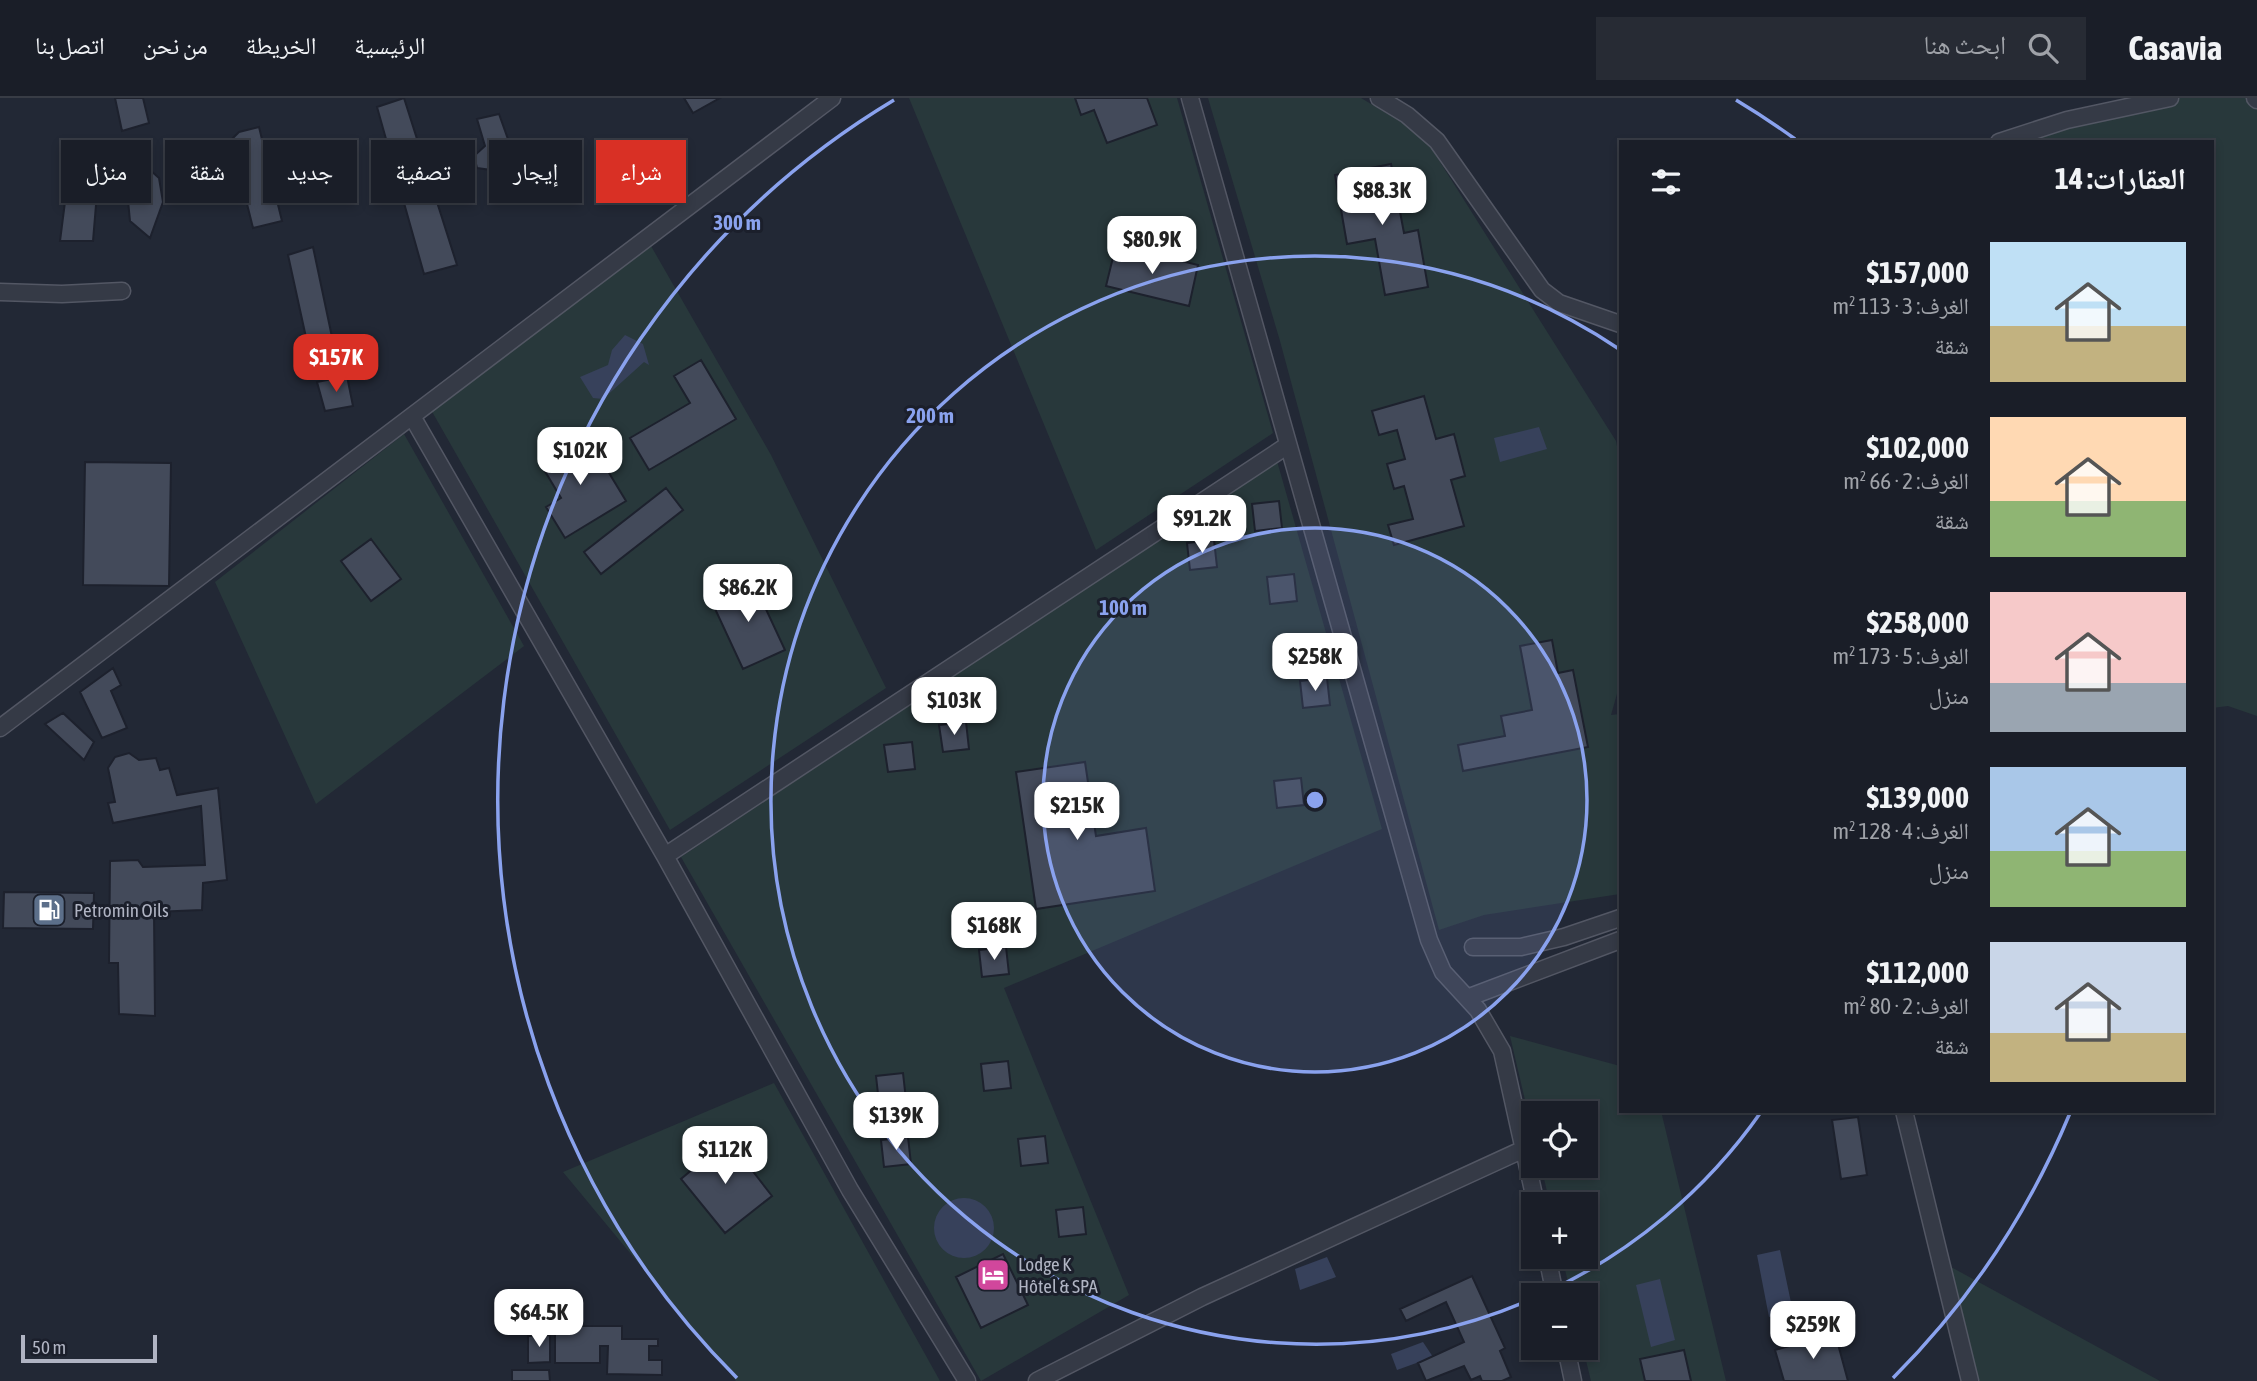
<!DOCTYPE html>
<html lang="ar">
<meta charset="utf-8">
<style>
body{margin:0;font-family:"Asap Condensed","Noto Naskh Arabic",sans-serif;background:#272b34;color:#f1f3f6;direction:rtl;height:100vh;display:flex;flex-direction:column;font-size:26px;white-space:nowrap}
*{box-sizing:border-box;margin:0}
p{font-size:23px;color:#9fa2a8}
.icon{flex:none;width:38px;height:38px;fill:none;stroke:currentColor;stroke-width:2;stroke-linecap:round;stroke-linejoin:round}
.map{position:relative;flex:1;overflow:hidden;direction:ltr}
.sheet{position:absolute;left:1619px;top:42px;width:595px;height:973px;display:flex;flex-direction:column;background:#1a1e28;border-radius:0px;box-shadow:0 4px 10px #0003,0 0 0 2px #383c45;direction:rtl}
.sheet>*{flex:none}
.top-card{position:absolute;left:21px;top:42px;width:665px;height:63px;direction:rtl;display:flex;gap:14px}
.fabs{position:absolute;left:1521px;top:1003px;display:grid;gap:14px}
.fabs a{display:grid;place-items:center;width:77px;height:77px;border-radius:0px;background:#1a1e28;box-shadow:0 4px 10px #0003,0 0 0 2px #383c45;font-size:35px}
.scale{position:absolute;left:21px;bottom:18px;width:136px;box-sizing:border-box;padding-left:7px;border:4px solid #b0b4c3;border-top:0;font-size:19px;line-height:24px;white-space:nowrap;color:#b0b4c3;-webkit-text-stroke:5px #1b1f2b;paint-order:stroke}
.price{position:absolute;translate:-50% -60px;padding:0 16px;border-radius:14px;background:#fff;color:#222;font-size:23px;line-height:46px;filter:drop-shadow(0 2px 4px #0008)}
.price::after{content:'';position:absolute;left:50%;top:42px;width:21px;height:16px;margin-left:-10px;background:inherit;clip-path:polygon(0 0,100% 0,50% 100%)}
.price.current{background:#d93025;color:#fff}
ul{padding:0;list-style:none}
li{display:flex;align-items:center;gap:21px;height:175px;padding:0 28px}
li span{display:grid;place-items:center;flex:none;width:196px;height:140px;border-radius:0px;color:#555}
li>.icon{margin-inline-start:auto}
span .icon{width:84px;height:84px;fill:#fffc;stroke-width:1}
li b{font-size:30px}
h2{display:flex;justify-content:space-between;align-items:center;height:84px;padding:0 28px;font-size:30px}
.pill{padding:0 24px;border-radius:0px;background:#1a1e28;box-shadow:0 4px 10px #0003,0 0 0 2px #383c45;font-size:24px;line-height:63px}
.pill.current{background:#d93025;color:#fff}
header{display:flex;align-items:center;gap:42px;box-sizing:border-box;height:98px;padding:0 35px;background:#1a1e28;border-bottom:2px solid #383c45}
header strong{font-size:33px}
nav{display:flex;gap:38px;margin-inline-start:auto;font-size:24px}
.search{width:490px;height:63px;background:#272b34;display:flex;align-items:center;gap:18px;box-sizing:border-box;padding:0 24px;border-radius:0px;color:#9fa2a8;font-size:26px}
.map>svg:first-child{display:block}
.green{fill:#28383b}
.water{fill:#37415b}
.building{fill:#434a5a;stroke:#1d212d;stroke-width:2}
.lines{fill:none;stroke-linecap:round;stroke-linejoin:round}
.minor-casing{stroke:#535764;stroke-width:19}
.minor{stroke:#353a46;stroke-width:16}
.ring{fill:none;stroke:#8aa2ee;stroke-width:3.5}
.labels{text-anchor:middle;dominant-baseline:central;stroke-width:6;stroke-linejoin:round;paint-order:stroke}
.poi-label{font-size:19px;fill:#b0b4c3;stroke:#1b1f2b;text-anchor:start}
.centre{fill:#8aa2ee;stroke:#1b1f2b;stroke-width:3.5}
.ring-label{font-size:21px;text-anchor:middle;font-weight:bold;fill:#8aa2ee;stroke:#1b1f2b;stroke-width:6;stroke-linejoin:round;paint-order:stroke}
</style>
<header>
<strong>Casavia</strong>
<div class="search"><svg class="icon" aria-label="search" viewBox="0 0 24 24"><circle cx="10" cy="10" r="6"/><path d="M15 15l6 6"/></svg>ابحث هنا</div>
<nav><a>الرئيسية</a><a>الخريطة</a><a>من نحن</a><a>اتصل بنا</a></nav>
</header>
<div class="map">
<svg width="2257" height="1283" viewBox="0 0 2257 1283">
<rect width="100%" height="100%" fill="#222835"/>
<path class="green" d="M909 0H1177L1273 335 1096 452Z
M1208 0H1361L1423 37 1616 343 1620 364V585L1611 617 1620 616V796L1484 817 1439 832 1280 243Z
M2171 0H2249L2257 6V618L2228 608 2212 610V44H2004Z
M651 148 771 357 886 590 670 732 430 310Z
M404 336 524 548 316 706 215 484Z
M1277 363 1382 731 1004 890 1129 1197 981 1283 681 759Z
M1510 938 1620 968V1013H1661L1726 1283H1591L1583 1250 1586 1197H1571L1562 1159 1586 1158V1106H1550L1541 1068H1586V1015H1533V1036Z
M774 985 940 1283H736L563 1074Z
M1951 1169 2160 1283H1978Z"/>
<path class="water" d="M625 237 643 246 649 267 644 264 603 301 593 300 580 279 608 267 612 252Z
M1539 329 1547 351 1500 364 1494 340Z
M934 1130a30 30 0 1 1 60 0a30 30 0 1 1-60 0Z
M1780 1152 1793 1214 1769 1219 1757 1157Z
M1327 1159 1336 1179 1300 1192 1295 1171Z
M1660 1181 1675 1242 1651 1249 1636 1187Z
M1423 1244 1433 1259 1397 1272 1391 1256Z"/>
<path class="building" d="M115 0H143L149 25 122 33Z
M404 0 457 167 424 176 377 9Z
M684 0H720L693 15Z
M1075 0H1147L1157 27 1107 45 1094 12 1081 17Z
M499 16 523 83 499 87 491 72 477 70 474 58 485 48 477 21Z
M259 29 282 123 253 130 231 42 239 34Z
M139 62 159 80 163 104 150 140 130 123 126 82Z
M1391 66 1404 135 1418 132 1428 189 1385 197 1375 141 1347 146 1335 77Z
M83 78 102 93 96 107 93 143H60L67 88Z
M1116 147 1198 167 1189 208 1106 188Z
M313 149 332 239 307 244 288 157Z
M701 262 736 321 649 372 630 340 690 305 674 278Z
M347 278 353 308 325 313 317 284Z
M1424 298 1436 341 1454 336 1465 378 1451 382 1464 428 1394 447 1388 427 1413 421 1404 388 1394 391 1387 366 1405 361 1397 332 1379 337 1372 313Z
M586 337 626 403 565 440 546 409 561 400 540 365Z
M85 364 171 365 169 488 83 487Z
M666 390 683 412 601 476 584 454Z
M1279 403 1282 430 1255 433 1252 406Z
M371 441 401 481 371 503 341 463Z
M1214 442 1217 469 1190 472 1187 445Z
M1294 476 1297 503 1270 506 1267 479Z
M752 481 785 552 743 571 710 500Z
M1552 542 1558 575 1573 572 1588 649 1463 673 1458 647 1505 638 1501 618 1532 612 1520 548Z
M113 570 121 587 111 593 127 630 102 640 80 594Z
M1327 580 1330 607 1303 610 1300 583Z
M63 615 94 644 84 662 45 626Z
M966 624 969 651 943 654 939 627Z
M912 644 915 671 888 674 884 647Z
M129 655 139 662 156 660 160 672 169 670 177 697 218 690 227 782 203 785 202 812 154 814 155 918 119 916 118 865H109L110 763 138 762 143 769 205 767 201 708 113 725 108 705 115 704 108 670 115 659Z
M1085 664 1096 738 1146 730 1155 793 1036 811 1016 674Z
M1301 680 1304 707 1277 710 1274 683Z
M4 794 94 795 93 831 3 830Z
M1006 849 1009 876 982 879 979 852Z
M1008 963 1011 990 984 993 981 966Z
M903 975 906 1002 879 1005 876 978Z
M1858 1019 1867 1077 1841 1081 1832 1022Z
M1045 1038 1048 1065 1021 1068 1018 1041Z
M908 1039 911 1066 884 1069 881 1042Z
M731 1045 772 1098 725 1135 681 1081 694 1070 686 1061 704 1047 713 1059Z
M1083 1109 1086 1136 1059 1139 1056 1112Z
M1003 1156 1028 1207 981 1230 956 1179Z
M1472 1178 1505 1250 1500 1253 1511 1279 1502 1283H1482L1480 1278 1471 1282 1464 1268 1426 1283 1418 1265 1464 1244 1446 1204 1406 1223 1400 1211Z
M555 1228H622V1241H658V1248H649V1262H662V1277L607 1276 608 1248H600V1265H555Z
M1835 1235 1848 1283H1784L1775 1252Z
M550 1237V1264L528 1265V1238Z
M1684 1252 1691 1283H1645L1640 1261Z
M512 1272H549L550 1283H512Z"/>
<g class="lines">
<defs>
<path id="minor" d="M1190 0 1429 842 1443 874 1478 912 1502 953 1536 1106
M1379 0 1407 17 1437 43 1542 192 1559 205 1620 226
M2255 0 2257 2
M1999 44 2067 22 2170 0
M0 194 62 196 122 193
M413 320 665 758 850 1092 967 1283
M0 630 832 0
M665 758 1288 347
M1473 849H1521L1564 839 1620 820
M1467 900 1620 842
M1904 1013 1970 1283
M1547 1158 1555 1197
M1566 1250 1573 1283
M1037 1283 1202 1199 1524 1051"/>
</defs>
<use href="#minor" class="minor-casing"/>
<use href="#minor" class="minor"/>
</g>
<circle cx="1315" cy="702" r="272" fill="#8aa2ee" fill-opacity=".12"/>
<g class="ring">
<circle cx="1315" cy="702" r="272"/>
<path d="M1761 1014A544 544 0 0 1 1545 1195M1532 1201A544 544 0 1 1 1619 251"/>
<path d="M2070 1015A817 817 0 0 1 1893 1280M737 1280A817 817 0 0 1 894 2M1736 2A817 817 0 0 1 1795 41"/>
</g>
<defs>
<symbol id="fuel-square" viewBox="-11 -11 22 22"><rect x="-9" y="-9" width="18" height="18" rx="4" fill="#5c6f8a" stroke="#1b1f2b"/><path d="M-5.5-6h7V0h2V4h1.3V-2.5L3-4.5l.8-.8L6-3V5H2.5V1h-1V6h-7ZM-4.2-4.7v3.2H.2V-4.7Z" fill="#fff"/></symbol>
<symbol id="hotel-square" viewBox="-11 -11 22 22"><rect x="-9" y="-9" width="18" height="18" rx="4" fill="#d1479c" stroke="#1b1f2b"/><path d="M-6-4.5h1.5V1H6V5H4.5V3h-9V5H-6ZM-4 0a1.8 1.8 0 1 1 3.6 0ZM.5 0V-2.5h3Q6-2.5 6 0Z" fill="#fff"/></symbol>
</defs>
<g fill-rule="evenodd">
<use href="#fuel-square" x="30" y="793" width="38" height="38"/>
<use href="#hotel-square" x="974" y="1158" width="38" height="38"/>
</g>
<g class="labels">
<g class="poi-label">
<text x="74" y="812">Petromin Oils</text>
<text x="1018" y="1166">Lodge K<tspan x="1018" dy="22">Hôtel &amp; SPA</tspan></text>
</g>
</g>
<circle cx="1315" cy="702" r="10" class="centre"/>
<g class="ring-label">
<text x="737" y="132">300 m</text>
<text x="930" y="325">200 m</text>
<text x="1123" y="517">100 m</text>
</g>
</svg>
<div class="fabs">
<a><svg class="icon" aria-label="locate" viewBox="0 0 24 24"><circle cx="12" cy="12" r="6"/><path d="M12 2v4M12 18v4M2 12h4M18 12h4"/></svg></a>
<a>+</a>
<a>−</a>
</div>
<div class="scale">50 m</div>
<b class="price" style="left:1382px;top:129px">$88.3K</b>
<b class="price" style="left:1152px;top:178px">$80.9K</b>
<b class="price current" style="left:336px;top:296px">$157K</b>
<b class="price" style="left:580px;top:389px">$102K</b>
<b class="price" style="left:1202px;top:457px">$91.2K</b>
<b class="price" style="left:748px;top:526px">$86.2K</b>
<b class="price" style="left:1315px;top:595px">$258K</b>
<b class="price" style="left:954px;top:639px">$103K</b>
<b class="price" style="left:1077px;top:744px">$215K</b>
<b class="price" style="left:994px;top:864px">$168K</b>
<b class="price" style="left:896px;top:1054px">$139K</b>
<b class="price" style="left:725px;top:1088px">$112K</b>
<b class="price" style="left:539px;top:1251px">$64.5K</b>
<b class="price" style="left:1813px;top:1263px">$259K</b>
<div class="top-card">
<a class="pill current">شراء</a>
<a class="pill">إيجار</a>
<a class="pill">تصفية</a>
<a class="pill">جديد</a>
<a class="pill">شقة</a>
<a class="pill">منزل</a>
</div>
<section class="sheet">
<h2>العقارات: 14<svg class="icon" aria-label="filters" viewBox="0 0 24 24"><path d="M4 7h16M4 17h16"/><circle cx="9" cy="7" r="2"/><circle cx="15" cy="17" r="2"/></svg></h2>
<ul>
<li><span style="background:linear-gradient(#bfe0f5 60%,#c2b280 0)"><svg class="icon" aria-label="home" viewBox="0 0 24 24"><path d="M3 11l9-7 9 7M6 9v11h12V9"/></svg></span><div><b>$157,000</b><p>الغرف: 3 · 113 m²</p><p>شقة</p></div></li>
<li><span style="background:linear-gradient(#ffd9b3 60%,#8fb573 0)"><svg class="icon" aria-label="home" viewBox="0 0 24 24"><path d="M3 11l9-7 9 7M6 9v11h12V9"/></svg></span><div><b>$102,000</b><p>الغرف: 2 · 66 m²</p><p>شقة</p></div></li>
<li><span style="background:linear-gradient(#f6c9c9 65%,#9aa5b1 0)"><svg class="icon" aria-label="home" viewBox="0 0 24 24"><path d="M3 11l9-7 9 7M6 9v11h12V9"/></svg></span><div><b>$258,000</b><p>الغرف: 5 · 173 m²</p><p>منزل</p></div></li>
<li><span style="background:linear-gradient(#a9c7e8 60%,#8fb573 0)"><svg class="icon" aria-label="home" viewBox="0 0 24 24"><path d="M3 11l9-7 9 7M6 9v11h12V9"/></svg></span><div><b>$139,000</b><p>الغرف: 4 · 128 m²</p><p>منزل</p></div></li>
<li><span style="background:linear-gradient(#c9d6e8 65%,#c2b280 0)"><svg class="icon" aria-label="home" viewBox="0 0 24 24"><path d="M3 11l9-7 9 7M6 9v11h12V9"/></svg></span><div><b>$112,000</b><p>الغرف: 2 · 80 m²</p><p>شقة</p></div></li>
</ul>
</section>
</div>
